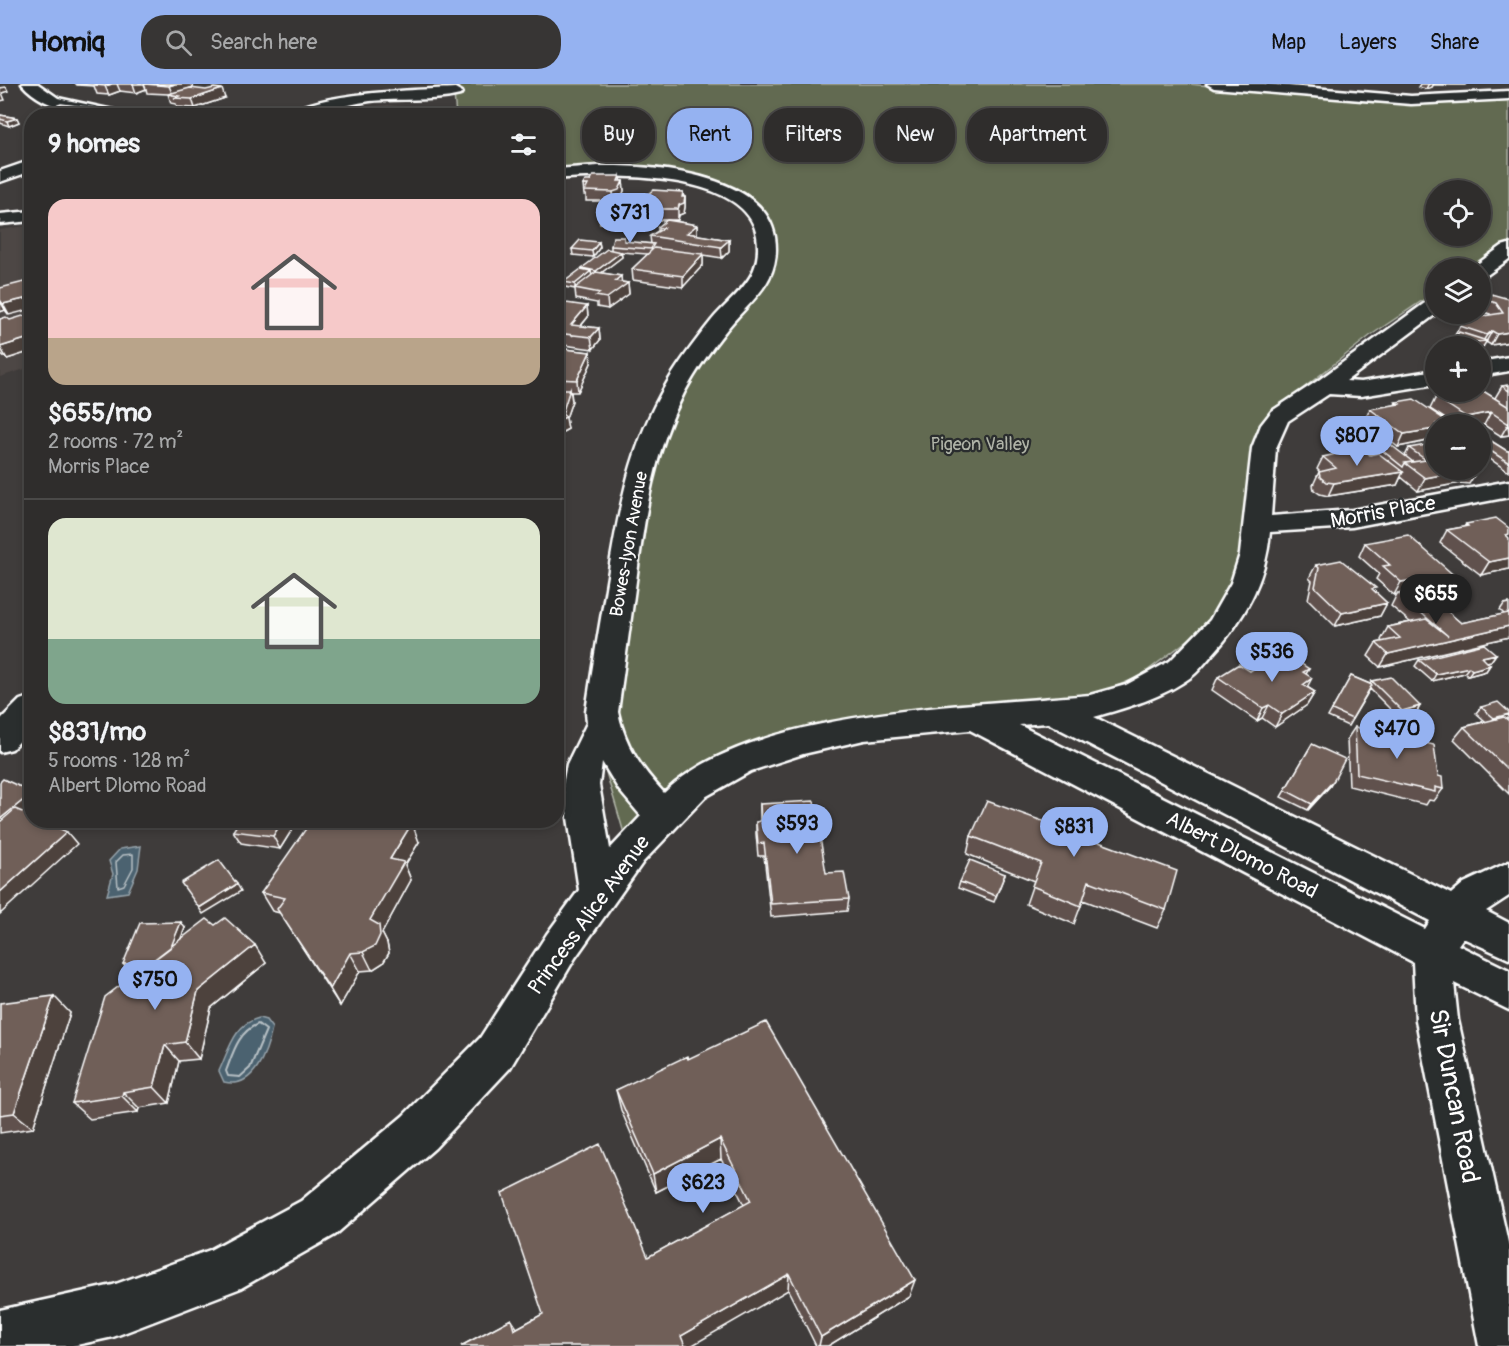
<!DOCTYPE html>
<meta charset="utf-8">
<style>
body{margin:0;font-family:Pangolin,sans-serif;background:#373534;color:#f1f3f6;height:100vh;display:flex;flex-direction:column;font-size:22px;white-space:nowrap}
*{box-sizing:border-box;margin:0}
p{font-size:20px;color:#a7a8a9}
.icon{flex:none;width:33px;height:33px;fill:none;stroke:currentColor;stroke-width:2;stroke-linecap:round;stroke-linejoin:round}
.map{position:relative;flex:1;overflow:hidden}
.panel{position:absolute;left:24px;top:24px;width:540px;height:720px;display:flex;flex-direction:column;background:#2f2d2c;border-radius:24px;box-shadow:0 3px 9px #0003,0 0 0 2px #4a4948}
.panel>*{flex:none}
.banner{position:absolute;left:582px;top:24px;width:570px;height:54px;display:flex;gap:12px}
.tools{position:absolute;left:1425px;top:96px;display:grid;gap:12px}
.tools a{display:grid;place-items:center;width:66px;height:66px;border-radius:50%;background:#2f2d2c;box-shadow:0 3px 9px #0003,0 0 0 2px #4a4948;font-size:30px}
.price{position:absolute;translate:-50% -51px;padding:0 14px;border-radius:21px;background:#95b2f1;color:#111;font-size:20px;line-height:39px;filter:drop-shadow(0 2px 3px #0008)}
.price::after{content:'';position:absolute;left:50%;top:36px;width:18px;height:14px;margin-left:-9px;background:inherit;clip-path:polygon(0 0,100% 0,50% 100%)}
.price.current{background:#222;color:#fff}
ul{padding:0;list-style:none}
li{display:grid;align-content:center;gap:12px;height:318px;padding:0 24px}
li+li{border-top:2px solid #4a4948}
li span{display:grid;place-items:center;height:186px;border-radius:18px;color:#555}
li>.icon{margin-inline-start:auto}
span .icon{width:108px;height:108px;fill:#fffc;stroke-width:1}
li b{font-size:26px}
h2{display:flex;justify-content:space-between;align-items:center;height:72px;padding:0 24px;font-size:26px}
.tag{padding:0 21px;border-radius:24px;background:#2f2d2c;box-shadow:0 3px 9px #0003,0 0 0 2px #4a4948;font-size:21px;line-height:54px}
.tag.current{background:#95b2f1;color:#111}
header{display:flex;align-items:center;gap:36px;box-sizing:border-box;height:84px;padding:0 30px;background:#95b2f1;color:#111}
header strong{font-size:28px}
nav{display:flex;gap:33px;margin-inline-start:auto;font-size:21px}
.search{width:420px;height:54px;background:#373534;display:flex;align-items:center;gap:15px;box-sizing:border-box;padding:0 21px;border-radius:24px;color:#a7a8a9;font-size:22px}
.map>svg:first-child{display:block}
.built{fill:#4e4644}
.green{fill:#626a51;stroke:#b0b4a8;stroke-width:1.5;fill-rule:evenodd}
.water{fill:#4c626f;stroke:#94a1a9;stroke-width:1.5}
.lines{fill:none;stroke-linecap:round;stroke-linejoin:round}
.shore-far1{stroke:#b7c0c5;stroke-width:1.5}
.shore{stroke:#b7c0c5;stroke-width:2}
.minor-casing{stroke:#fff;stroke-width:5}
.minor{fill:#2a2d2e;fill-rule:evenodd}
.wall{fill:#60514d;stroke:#fff;stroke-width:1.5}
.shaded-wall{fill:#4e423e;stroke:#fff;stroke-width:1.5}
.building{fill:#705e59;stroke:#fff;stroke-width:1.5}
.labels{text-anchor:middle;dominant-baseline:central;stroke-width:4.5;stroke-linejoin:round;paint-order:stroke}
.far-park-label{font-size:18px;fill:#b0b4a8;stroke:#2a2d2e}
.far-street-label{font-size:18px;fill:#fff;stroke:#2a2d2e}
.street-label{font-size:21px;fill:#fff;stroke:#2a2d2e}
.near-street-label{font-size:26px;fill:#fff;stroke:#2a2d2e}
</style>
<header>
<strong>Homiq</strong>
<div class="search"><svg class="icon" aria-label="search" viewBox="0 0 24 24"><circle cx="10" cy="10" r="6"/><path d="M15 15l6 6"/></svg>Search here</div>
<nav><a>Map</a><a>Layers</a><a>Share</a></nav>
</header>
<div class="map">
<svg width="1509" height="1262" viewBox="0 0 1509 1262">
<rect width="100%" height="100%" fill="#3f3c3b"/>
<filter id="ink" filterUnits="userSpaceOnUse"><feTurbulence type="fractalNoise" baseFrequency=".0167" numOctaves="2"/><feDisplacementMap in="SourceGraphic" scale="12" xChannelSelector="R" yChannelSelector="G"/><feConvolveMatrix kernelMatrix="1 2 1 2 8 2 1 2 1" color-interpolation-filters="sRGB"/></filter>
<g filter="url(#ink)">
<path class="built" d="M388 21 427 25 426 31H324L338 26Z
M31 141V283L0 293V146Z"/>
<path class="green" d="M453 0H1190L1377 19H1455L1509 15V158L1470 184H1436L1435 208 1371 251 1282 321 1254 352 1248 445 1233 498 1213 537 1139 593 1053 628 755 670 626 756 593 644 639 375 759 189 763 147 731 112 677 95 557 90 556 32 456 31ZM1436 106H1480V152H1436Z"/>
<path class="water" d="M141 762 138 785 128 808 107 811 113 790 109 777 120 765Z
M259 934 266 936 272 944C267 968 254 1006 224 998L219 987C229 966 234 940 259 934Z"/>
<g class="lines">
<path class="shore-far1" d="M133 770V784L124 801 118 803 116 778 123 771Z"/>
<path class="shore" d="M258 940 266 946 250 984 240 993 228 992 226 987C233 969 238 948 258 940Z"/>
<defs>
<path id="minor" d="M22 0H38L58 14 122 28 129 32C94 32 47 29 22 0Z
M1207 0H1264L1411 12 1509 7V15L1411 20 1214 4Z
M455 4 462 8 460 11C432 18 399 14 370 17 342 21 315 32 287 32 311 8 420 6 455 4Z
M32 76V87L0 98V87Z
M598 82C648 81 764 88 775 153 782 198 750 216 727 245 711 265 696 287 684 309 653 369 645 431 636 497 630 541 624 584 618 628 625 662 641 684 664 709 750 624 973 622 1090 611L1126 601 1170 577 1210 536 1231 499 1240 470 1252 364 1261 341 1272 327 1316 298 1429 216 1436 214V230L1346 297 1361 298 1436 286V300L1361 312 1329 310 1288 337 1276 364 1271 432 1352 426 1509 397V413L1352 443 1270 448C1266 497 1243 538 1210 573 1204 580 1198 588 1191 593 1162 614 1128 623 1094 633L1451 810 1464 799 1509 778V812L1486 827 1509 839V875L1463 854 1458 861 1509 886V926L1454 899 1458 936 1509 1163V1262H1479L1416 936 1413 878 970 646 864 656 803 670 751 687 705 713 643 778 575 874 510 984 435 1064 335 1151 241 1204 113 1253 72 1262H0V1226L113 1201 210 1166 301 1117 403 1032 480 954 547 850 579 806 563 701 567 680 587 639 586 628C592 585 600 541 607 498 619 426 629 363 667 299 680 277 696 256 712 236 735 209 764 194 757 152 746 86 605 90 556 95V85ZM1048 639 1430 837 1425 845 1019 641ZM602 678 619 706 641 732 610 765 599 701Z
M32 127V137L0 140V130Z
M1509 160V175L1487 191 1480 193V184H1472L1502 162Z
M1509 273V287L1480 292V278Z
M32 612V645L12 665 0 668V636L20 616Z"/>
</defs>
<use href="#minor" class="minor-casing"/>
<use href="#minor" class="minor"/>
</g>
<path class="wall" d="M76 0H192L193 3 191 4 225 14 195 24 177 23 176 20 171 19 168 10 147 9 146 5 136 9 120 7 109 11 97 10 94 2 77 1Z
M1420 0H1466L1465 1H1433L1432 3 1426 5 1418 3Z
M37 29 94 32H39Z
M0 31 17 34 19 38 9 42 0 39Z
M623 97 624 107 620 116 615 117 628 123 617 132 611 131V134L609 139H600L599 134 601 130 597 129V124L606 117H586V111H584L583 101Z
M683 108 684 113H685V123L684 129 679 131 678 136H668L697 141V151L729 156V167L722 174 703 171V181L683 203 633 196 632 185 648 170 621 168 622 173 601 189 621 192V198L628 199 629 210 608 225 597 223V219L576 215 575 205 565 203 564 198 582 185V184L611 166V162L624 153 625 158 651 160 650 152 658 147V143L667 136H644L643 125 646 117V114Z
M599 158 600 163 593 173 573 171 572 165Z
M0 204 9 231 5 226 0 228Z
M1480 210 1509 215V258L1491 261 1486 258 1483 263H1480L1465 262 1457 260 1454 257 1456 254 1454 253 1460 242 1491 231 1490 230 1480 227Z
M587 222 588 233 581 242 599 244 600 256 593 265 556 260V230Z
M0 235 10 236 32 235V267L7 275 0 269Z
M556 264 590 268 591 279 578 308H571L572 317 566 334 568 345 561 349 556 348Z
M1509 301V351L1501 352 1484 341 1453 340 1430 325 1436 313 1440 312 1442 309 1495 314 1502 302Z
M1396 318 1436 340V360H1431L1427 357 1398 363 1364 338 1370 325 1395 321Z
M1480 350 1507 367H1509V388L1480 368Z
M1378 363 1405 372 1409 364 1435 367 1433 370 1436 372 1474 386 1477 387 1469 400 1460 399 1418 407 1401 393 1397 401 1328 412 1320 410 1314 406 1313 401 1319 388H1320L1317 385 1323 373 1375 370V369Z
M1466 440 1509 485 1481 491 1440 459 1447 446 1464 443Z
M1365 459 1458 495 1450 508 1429 512 1461 539 1504 530 1500 526 1504 520 1509 519V553L1380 583 1368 572 1376 559 1382 558 1381 556 1388 543 1410 538 1391 522 1397 510 1394 511 1376 495 1379 490 1359 472Z
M1316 481 1374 507 1387 519 1380 532 1335 542 1308 515 1312 497 1309 494Z
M1496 570 1491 577 1487 578 1490 581 1486 587 1468 592 1464 589 1432 597 1415 582 1419 576Z
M1309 585 1306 590 1307 603 1315 608 1307 621 1275 643 1262 634 1257 637 1212 606 1218 593 1250 587Z
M1351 592 1370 600 1372 597 1420 622 1416 629 1398 633 1370 605 1348 642 1328 633Z
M1481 623 1509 637V710L1454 655 1464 643 1485 637 1476 629Z
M1355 643 1443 705 1434 717 1429 716 1426 721 1349 702 1347 655Z
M1312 660 1330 702 1308 726 1281 713Z
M760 720 826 789 849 815 847 827 771 833 764 772H758L756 750V738L760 737Z
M298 736 280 765 241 759 233 747Z
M1081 751 1166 826 1157 844 1083 816 1074 840 1026 820 1034 797 967 770 971 752Z
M419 758 405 781 411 796 382 849 387 859 389 869 383 879 372 886 360 887 340 922 280 829 272 827 261 809Z
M1005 790 994 818 958 804 960 798Z
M215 841 266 879 211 924 199 975 179 977 169 1019 139 1024 138 1028 90 1035 72 1019 142 885 128 886 123 880 185 844 181 855Z
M0 919 70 929 33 1044 0 1049Z
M688 975 909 1212 828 1262H816L788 1206 461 1262 511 1235 517 1244 744 1121 721 1075 656 1108 621 1026 616 1006Z"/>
<path class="shaded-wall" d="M112 0H117L120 7 109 11 105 2Z
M133 0H154H144L146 5 136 9Z
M175 0H192L193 3 173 11 169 2Z
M1430 0H1434L1432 3 1426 5 1428 1Z
M6 3 8 7 2 9 5 16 0 17V4Z
M222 5 225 14 195 24 192 15Z
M91 24 94 32H72Z
M17 34 19 38 9 42 7 37Z
M620 92 621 102 623 97 624 107 620 116 614 118 613 108Z
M683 108 684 119 685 113V123L684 129 679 131 678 136V125Z
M628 118V123L617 132 616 127Z
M556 122H558L559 132 556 133Z
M697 141V151L687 149Z
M729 156V167L722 174 721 163Z
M599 158 600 163 593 173 592 167Z
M621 168 622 173 597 192 596 187Z
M703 170V181L683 203V192Z
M591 187 592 193 575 204V200Z
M621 192 622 203 628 199 629 210 608 225 607 214 615 197Z
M32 213V225L9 231 3 220Z
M0 217 5 226 0 228Z
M587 222 588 233 573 251 571 241Z
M599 244 600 256 593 265 591 253Z
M1492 247 1486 258V259L1487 257H1483L1487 251Z
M1509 248V258L1491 261 1497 250Z
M32 253V267L7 275 0 263Z
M590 268 591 279 578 308 577 296Z
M570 305 572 317 566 334 568 345 561 349 559 336Z
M1491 328 1484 341 1462 340 1466 333Z
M1508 340 1509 351 1501 352Z
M1434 345 1427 357 1398 363 1404 350Z
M562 352 564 364 556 389V370Z
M1436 353V360H1431Z
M1467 386 1460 399 1418 407 1425 394Z
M1403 388 1397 401 1328 412 1334 399Z
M562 404 564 416 556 447V426Z
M1509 474V485L1481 491 1489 478Z
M1420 495 1413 508 1398 509 1397 510 1394 511 1401 498Z
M1458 495 1450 508 1419 513 1427 501Z
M1387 519 1380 532 1335 542 1342 529Z
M1509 542V553L1380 583 1388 570Z
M1496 570 1491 577 1477 580 1482 573Z
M1490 581 1486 587 1468 592 1472 586Z
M1469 583 1464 589 1432 597 1436 590Z
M1312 594 1305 607 1303 601Z
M1315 608 1307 621 1275 643 1282 630Z
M1269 621 1262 634 1257 637 1263 624Z
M1420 622 1416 629 1398 633 1402 627Z
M1509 630V633L1506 636 1489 641 1494 634Z
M1334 696 1330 702 1308 726 1312 720Z
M32 709V730L0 756V735Z
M283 736H298L280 765 273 752Z
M412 739 419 758 405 781 411 796 382 849 387 859 389 869 383 879 372 886 363 868 370 836 390 775Z
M67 748 77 760 0 830V808Z
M237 800 241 807 203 830 199 824Z
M181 838 185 844 169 884 164 878Z
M255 861 266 879 211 924 199 975 185 958 198 907Z
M350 869 360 887 340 922 330 905Z
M54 912 70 929 33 1044 14 1029Z
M165 961 179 977 169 1019 154 1003Z
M123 1008 139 1024 138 1028 122 1012Z
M720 1055 721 1075 656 1108 653 1090Z
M789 1190 788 1206 691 1262H682L681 1252Z
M915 1196 909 1212 828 1262H819L821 1253Z"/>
<path class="building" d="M96 0H112L105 2 94 1Z
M144 0H175L169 2Z
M190 4 206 6 214 4 222 5 192 15 174 14 179 12 168 10Z
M61 20 91 24 72 32H58L37 29Z
M0 31 17 34 7 37 0 35Z
M593 92H620L618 97H623L619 106 613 108 585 107 588 101H583L585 97H590Z
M653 106 683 108 682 113H685L684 119 679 121 678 125H643L645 117H650L651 114H646L647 111Z
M606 117 628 118 616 127 597 124Z
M601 129H610L608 134H599Z
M667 136 697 141 687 149 729 156 721 163 650 152 664 144 658 143Z
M613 153H624V157L654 160 651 165 611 162Z
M580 156 599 158 592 167 572 165Z
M654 164 703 170 683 192 632 185Z
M607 165 621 168 596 187 582 184Z
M581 185 591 187 575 200 564 198Z
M596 188 621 192 615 197 628 199 607 214 596 212 600 209 575 204Z
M32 196V213L3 220 0 216V204Z
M1484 208 1509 215V248L1497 250 1492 247 1487 251 1460 242 1470 234 1503 229 1496 219 1480 214V210Z
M566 219 587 222 571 241 599 244 591 253 556 249V230Z
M26 231 30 235H32V253L0 263V235L6 233 10 236Z
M1459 248 1487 257 1472 258 1460 254 1457 251Z
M556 264 590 268 577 296 556 295Z
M1509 301V307L1502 302Z
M556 305H570L562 330 566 333 559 336H556Z
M1480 305 1509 323V340L1491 328 1466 333 1436 313 1445 311 1442 309 1457 308H1480Z
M1414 315 1451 340H1436V346L1434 345 1404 350 1370 325 1400 320 1396 318Z
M1480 350 1507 367H1509V379L1480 360Z
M556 352H562L556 370Z
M1391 361 1413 378 1405 379 1403 383 1378 363Z
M1426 361 1435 367 1429 368 1436 372V386H1474L1477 387 1467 386 1425 394 1405 379 1426 376 1409 364Z
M1362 364 1370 371 1378 369 1403 388 1334 399 1326 398 1320 393 1319 388 1336 384 1323 373Z
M556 404H562L556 426Z
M1496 434 1509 444V450L1506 451 1509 454V474L1489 478 1447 446 1468 442 1466 440Z
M1408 451 1458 495 1427 501 1420 495 1401 498 1383 482 1390 481 1365 459Z
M1341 476 1376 504 1372 505 1387 519 1342 529 1315 503 1319 484 1316 481Z
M1421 504 1461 539 1508 529 1509 530V542L1388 570 1376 559 1400 554 1388 543 1426 535 1448 552 1398 509Z
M1484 560 1496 570 1482 573 1490 581 1472 586 1469 583 1436 590 1419 576Z
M1282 567 1309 585 1303 588 1312 594 1303 601 1315 608 1282 630 1269 621 1263 624 1218 593 1239 580 1250 587Z
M1351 592 1372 601 1352 635 1332 626Z
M1391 593 1420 622 1402 627 1372 597Z
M1498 618 1509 628V630L1494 634 1481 623Z
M1504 633 1509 637V687L1464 643Z
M1355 643 1434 661 1438 692 1442 693 1443 705 1435 703V708L1357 690Z
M1312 660 1345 675 1334 696 1312 720 1285 706Z
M3 695 32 708V709L0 735V698Z
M814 717 826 789 844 788 849 815 771 820 764 759 758 760 756 738 761 737 760 720Z
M987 717 1059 743 1062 736 1084 744 1080 751 1177 787 1166 826 1089 797 1081 822 1032 802 1041 779 971 752Z
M15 725 32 732V736H41L67 748 0 808V738Z
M240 736H283L273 752 233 747Z
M312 736H399L412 739 390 775 404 778 370 836 379 841 380 851 375 862 363 868 350 869 330 905 277 825 285 814 261 809Z
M219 776 237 800 199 824 181 799Z
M970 776 1005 790 996 812 960 798Z
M225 834 255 861 198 907 185 958 165 961 154 1003 123 1008 122 1012 72 1019 105 913 207 835 215 841Z
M181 838 171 863 150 879 123 880 140 839Z
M54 912 14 1029 0 1031V919Z
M766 938 915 1196 821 1253 789 1190 681 1252 685 1262H461L511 1235 514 1246 543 1230 502 1109 600 1060 648 1173 751 1117 720 1055 653 1090 616 1006 687 972 688 975Z"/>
</g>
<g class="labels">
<g class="far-park-label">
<text x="980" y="360">Pigeon Valley</text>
</g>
<g class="far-street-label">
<text transform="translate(629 460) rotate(-80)">Bowes-lyon Avenue</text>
</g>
<g class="street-label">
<text transform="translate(1383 428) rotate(-10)">Morris Place</text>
<text transform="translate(1242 771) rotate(27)">Albert Dlomo Road</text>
<text transform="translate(589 831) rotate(-54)">Princess Alice Avenue</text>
</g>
<g class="near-street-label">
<text transform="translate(1454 1012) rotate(79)">Sir Duncan Road</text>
</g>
</g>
</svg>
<div class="tools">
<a><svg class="icon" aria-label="locate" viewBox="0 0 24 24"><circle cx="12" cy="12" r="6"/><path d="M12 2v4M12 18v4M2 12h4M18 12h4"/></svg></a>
<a><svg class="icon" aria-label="layers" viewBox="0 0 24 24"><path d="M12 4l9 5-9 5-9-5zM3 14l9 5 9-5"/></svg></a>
<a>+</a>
<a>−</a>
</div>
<b class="price" style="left:630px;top:160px">$731</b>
<b class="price" style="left:1357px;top:383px">$807</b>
<b class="price current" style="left:1436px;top:541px">$655</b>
<b class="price" style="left:1272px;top:599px">$536</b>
<b class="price" style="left:1397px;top:676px">$470</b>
<b class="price" style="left:797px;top:771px">$593</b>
<b class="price" style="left:1074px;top:774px">$831</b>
<b class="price" style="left:155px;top:927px">$750</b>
<b class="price" style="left:703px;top:1130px">$623</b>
<div class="banner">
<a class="tag">Buy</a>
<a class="tag current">Rent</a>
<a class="tag">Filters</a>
<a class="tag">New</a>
<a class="tag">Apartment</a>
</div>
<section class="panel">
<h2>9 homes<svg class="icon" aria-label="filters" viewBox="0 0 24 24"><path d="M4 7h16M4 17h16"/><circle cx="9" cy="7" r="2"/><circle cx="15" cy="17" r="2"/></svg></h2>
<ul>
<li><span style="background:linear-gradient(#f6c9c9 75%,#b9a48a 0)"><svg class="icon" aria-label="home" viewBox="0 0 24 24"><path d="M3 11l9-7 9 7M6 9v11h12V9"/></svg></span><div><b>$655/mo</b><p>2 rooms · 72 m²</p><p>Morris Place</p></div></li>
<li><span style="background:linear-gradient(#dfe7d0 65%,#7fa58c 0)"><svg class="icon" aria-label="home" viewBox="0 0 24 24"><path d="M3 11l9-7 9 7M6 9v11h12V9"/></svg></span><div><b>$831/mo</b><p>5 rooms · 128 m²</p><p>Albert Dlomo Road</p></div></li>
</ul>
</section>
</div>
